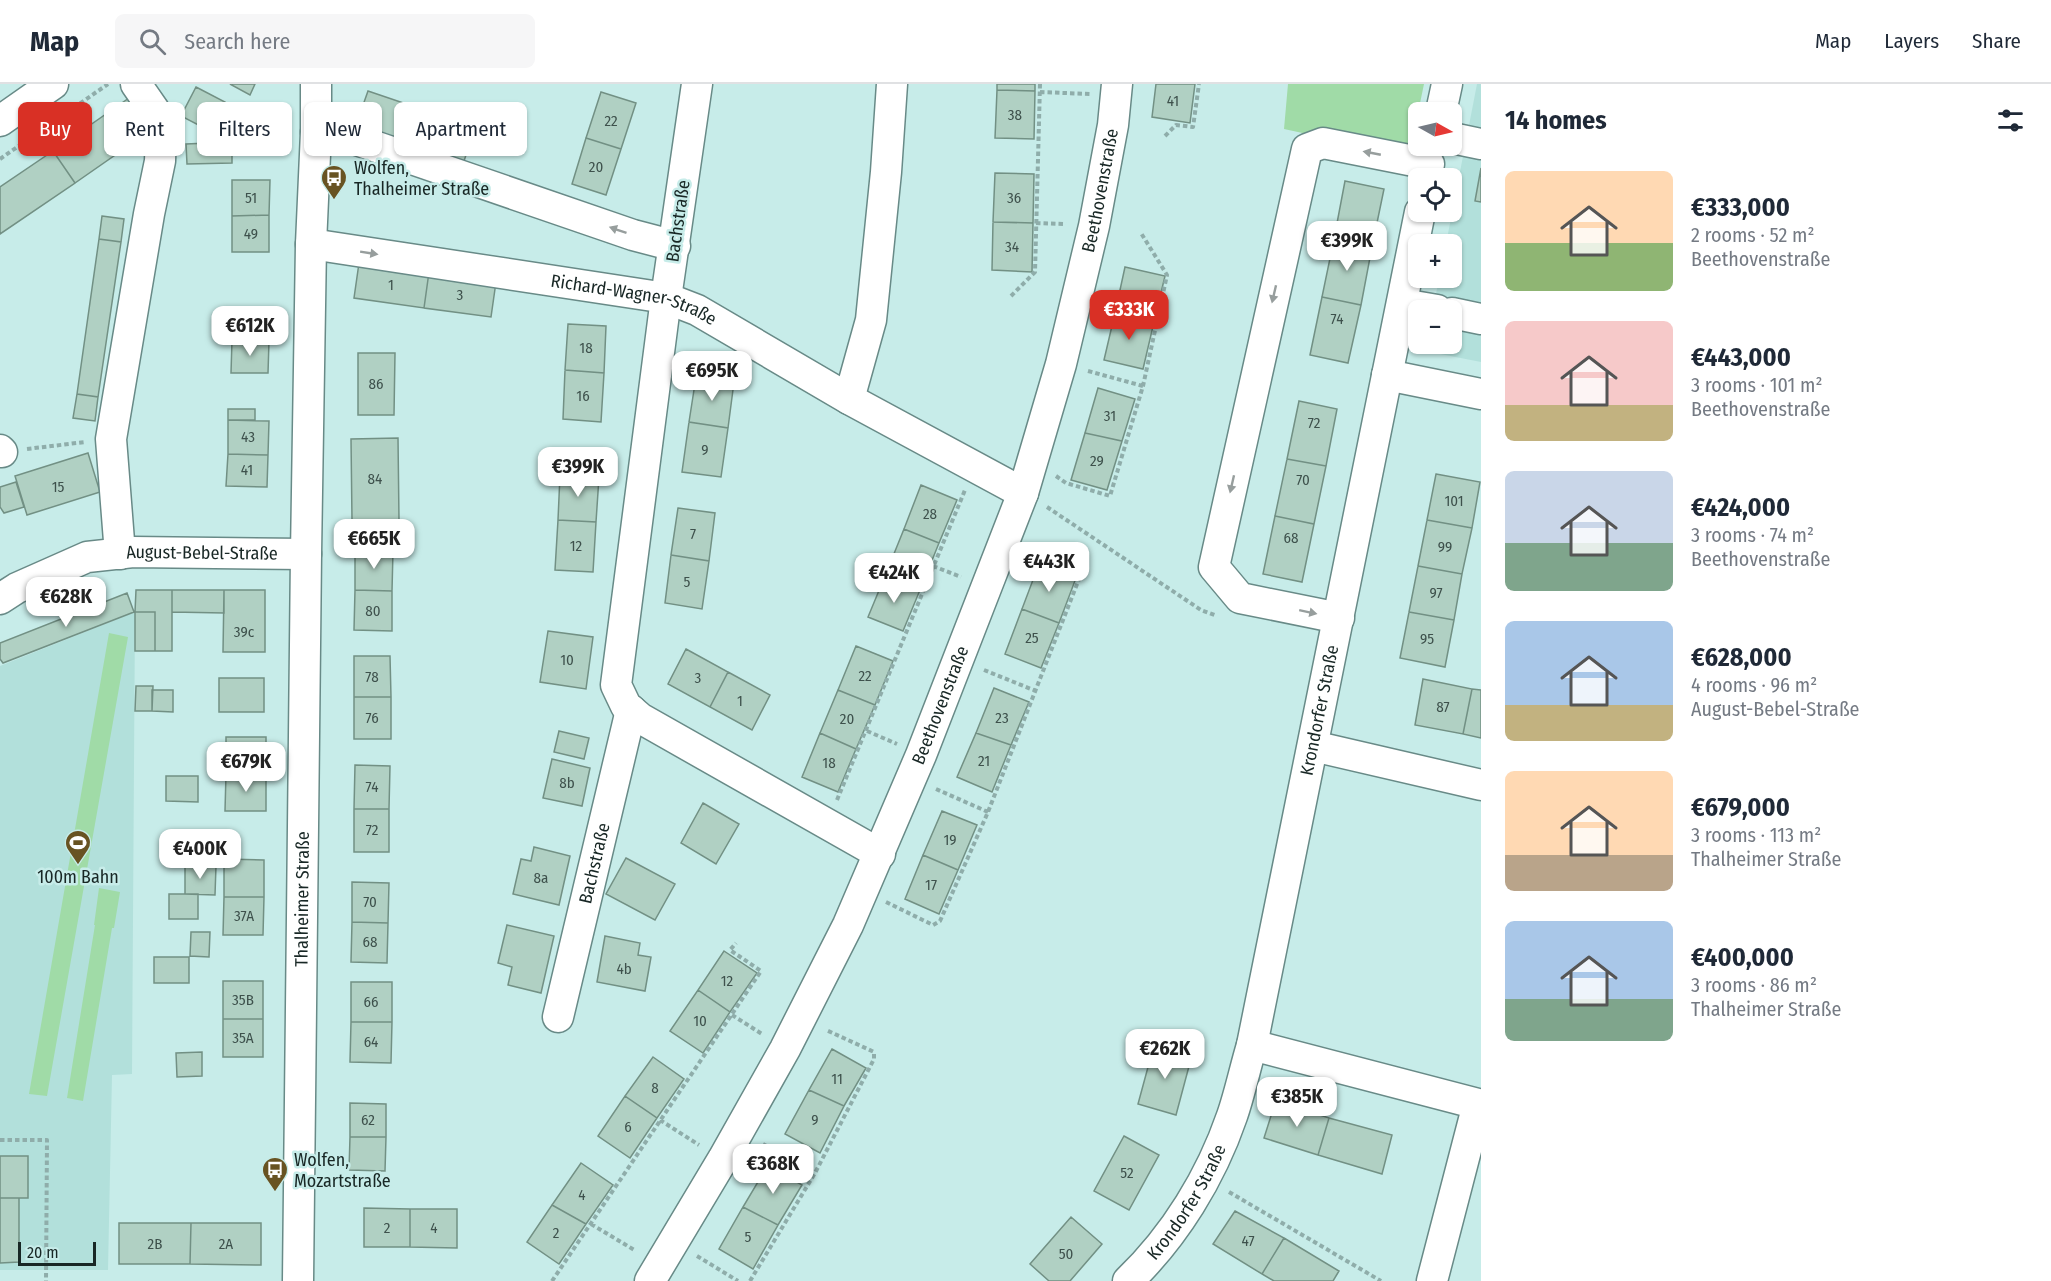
<!DOCTYPE html>
<meta charset="utf-8">
<style>
body{margin:0;font-family:"Fira Sans Condensed",sans-serif;background:#f6f6f7;color:#1f2937;height:100vh;display:flex;flex-direction:column;font-size:22px;white-space:nowrap}
*{box-sizing:border-box;margin:0}
p{font-size:20px;color:#747a83}
.icon{flex:none;width:33px;height:33px;fill:none;stroke:currentColor;stroke-width:2;stroke-linecap:round;stroke-linejoin:round}
.map{position:relative;flex:1;overflow:hidden}
.drawer{display:flex;flex-direction:column;background:#fff;width:570px}
.drawer>*{flex:none}
.guide{position:absolute;left:18px;top:18px;width:570px;height:54px;display:flex;gap:12px}
.needle{width:39px;rotate:98deg}
.controls{position:absolute;left:1408px;top:18px;display:grid;gap:12px}
.controls a{display:grid;place-items:center;width:54px;height:54px;border-radius:9px;background:#fff;box-shadow:0 2px 4px #0004;font-size:30px}
.scale{position:absolute;left:18px;bottom:15px;width:78px;box-sizing:border-box;padding-left:6px;border:3px solid #182725;border-top:0;font-size:16px;line-height:21px;white-space:nowrap;color:#182725;-webkit-text-stroke:4px #c7ece9;paint-order:stroke}
.price{position:absolute;translate:-50% -51px;padding:0 14px;border-radius:12px;background:#fff;color:#222;font-size:20px;line-height:39px;filter:drop-shadow(0 2px 3px #0008)}
.price::after{content:'';position:absolute;left:50%;top:36px;width:18px;height:14px;margin-left:-9px;background:inherit;clip-path:polygon(0 0,100% 0,50% 100%)}
.price.current{background:#d93025;color:#fff}
ul{padding:0;list-style:none}
li{display:flex;align-items:center;gap:18px;height:150px;padding:0 24px}
li span{display:grid;place-items:center;flex:none;width:168px;height:120px;border-radius:9px;color:#555}
li>.icon{margin-inline-start:auto}
span .icon{width:72px;height:72px;fill:#fffc;stroke-width:1}
li b{font-size:26px}
h2{display:flex;justify-content:space-between;align-items:center;height:72px;padding:0 24px;font-size:26px}
.tag{padding:0 21px;border-radius:9px;background:#fff;box-shadow:0 2px 4px #0004;font-size:21px;line-height:54px}
.tag.current{background:#d93025;color:#fff}
header{display:flex;align-items:center;gap:36px;box-sizing:border-box;height:84px;padding:0 30px;background:#fff;border-bottom:2px solid #e0e1e3}
header strong{font-size:28px}
nav{display:flex;gap:33px;margin-inline-start:auto;font-size:21px}
.search{width:420px;height:54px;background:#f6f6f7;display:flex;align-items:center;gap:15px;box-sizing:border-box;padding:0 21px;border-radius:9px;color:#747a83;font-size:22px}
main{display:flex;flex:1;min-height:0}
.map>svg:first-child{display:block}
.built{fill:#b2e0db}
.green{fill:#a0dba7}
.building{fill:#b0d0c3;stroke:#729084;stroke-width:1.5}
.lines{fill:none;stroke-linecap:round;stroke-linejoin:round}
.minor-casing{stroke:#688a87;stroke-width:33}
.path{stroke:#8fadaa;stroke-width:4;stroke-dasharray:4.5 3;stroke-linecap:butt}
.minor{stroke:#fff;stroke-width:30}
.oneway{fill:#979e9d}
.labels{text-anchor:middle;dominant-baseline:central;stroke-width:5;stroke-linejoin:round;paint-order:stroke}
.number-label{font-size:15px;fill:#3e514c}
.poi-label{font-size:18px;fill:#182725;stroke:#c7ece9;text-anchor:start}
.street-label{font-size:18px;fill:#182725;stroke:#c7ece9}
</style>
<header>
<strong>Map</strong>
<div class="search"><svg class="icon" aria-label="search" viewBox="0 0 24 24"><circle cx="10" cy="10" r="6"/><path d="M15 15l6 6"/></svg>Search here</div>
<nav><a>Map</a><a>Layers</a><a>Share</a></nav>
</header>
<main>
<div class="map">
<svg width="1481" height="1197" viewBox="0 0 1481 1197">
<rect width="100%" height="100%" fill="#c7ece9"/>
<path class="built" d="M1477 0H1481V278L1425 267 1426 260H1452V226H1433L1439 194H1452V160H1446Z
M135 528 132 990 112 991 108 1186H0V582Z"/>
<path class="green" d="M1288 0H1424L1409 72 1284 45Z
M109 549 128 553 47 1012 29 1010Z
M99 804 120 808 114 844H112L83 1017 67 1014 95 841H94Z"/>
<path class="building" d="M230 0H255L250 11Z
M997 0H1035V7L997 6Z
M1156 0H1195L1190 39 1152 33Z
M196 3 225 18 210 47 181 32Z
M997 6 1035 7 1034 55 995 54Z
M368 7 424 26 413 60 356 41Z
M601 8 636 19 621 65 586 54Z
M129 14 151 46 75 99 53 67Z
M424 26 475 44 464 77 413 60Z
M243 27H270V59H243Z
M586 54 621 65 606 111 572 100Z
M232 58V79L187 80 186 60Z
M53 67 75 99 0 150V103Z
M1481 84V118L1475 117Z
M995 89 1034 90 1033 139 993 138Z
M232 96H270L269 131 232 132Z
M1345 97 1384 105 1372 163 1334 155Z
M269 131V168H232V132Z
M102 132 124 135 121 158 99 155Z
M993 138 1033 139 1032 188 992 186Z
M99 155 121 158 98 313 77 310Z
M1334 155 1372 163 1361 221 1322 213Z
M359 179 429 188 424 224 354 214Z
M1125 183 1165 192 1154 238 1115 229Z
M429 188 496 198 491 233 424 224Z
M1322 213 1361 221 1348 279 1310 271Z
M233 223 270 224 269 257 232 256Z
M1115 229 1154 238 1143 285 1104 276Z
M568 240 606 242 604 289 565 286Z
M232 256 269 257 268 289H231Z
M358 269H395L394 331H358Z
M565 286 604 289 601 338 563 335Z
M696 293 734 298 728 344 689 338Z
M1098 304 1135 315 1122 357 1085 349Z
M77 310 98 313 95 337 73 334Z
M1299 317 1337 325 1326 382 1287 375Z
M228 325H255V336H228Z
M228 336 269 337 268 371 228 370Z
M689 338 728 344 721 393 682 388Z
M1085 349 1122 357 1107 406 1071 396Z
M398 354 399 436H352L351 355Z
M88 369 100 408 27 431 15 392Z
M228 370 268 371 267 403 226 402Z
M1287 375 1326 382 1314 440 1275 432Z
M1436 390 1480 398 1472 444 1427 436Z
M560 391 599 393 596 438 558 436Z
M16 398 24 423 4 429 0 423V403Z
M921 401 957 416 939 459 904 445Z
M678 424 715 429 709 477 671 471Z
M1275 432 1314 440 1302 498 1263 490Z
M558 436 596 438 593 488 555 486Z
M1427 436 1472 444 1462 490 1418 482Z
M904 445 939 459 920 506 885 492Z
M355 466 393 467 392 507 355 506Z
M671 471 709 477 702 525 665 519Z
M1039 480 1076 494 1059 539 1022 525Z
M1418 482 1462 490 1454 536 1409 528Z
M885 492 920 506 903 547 868 533Z
M136 506H172V567H155V528H135Z
M172 506H224V529L172 528Z
M224 506H265V568H223Z
M355 506 392 507V547L354 546Z
M127 509 134 528 3 579 0 575V559Z
M1022 525 1059 539 1041 584 1005 570Z
M135 528H155V567H135Z
M1409 528 1454 536 1445 583 1400 574Z
M548 547 593 553 586 605 540 598Z
M856 562 893 577 875 621 838 606Z
M686 565 728 588 710 623 668 600Z
M354 572H390L391 613H354Z
M728 588 770 611 752 646 710 623Z
M219 594H264V628H219Z
M1423 595 1472 605 1463 650 1415 641Z
M136 602H153L152 627H135Z
M994 604 1029 618 1011 661 976 649Z
M1472 605 1481 606V654L1463 650Z
M152 606H173V628L152 627Z
M838 606 875 621 856 665 820 649Z
M354 613H391V655H354Z
M559 647 589 654 584 675 554 668Z
M820 649 856 665 838 708 802 693Z
M976 649 1011 661 992 708 957 693Z
M226 653H266V690H226Z
M552 675 590 684 582 722 543 714Z
M355 681 390 682 389 725H354Z
M226 690H266V727H225Z
M166 692H198V718L166 717Z
M703 719 739 740 716 780 681 759Z
M354 725H389V768H354Z
M942 727 977 741 958 786 923 771Z
M534 763 570 772 559 821 513 810 521 775 531 777Z
M923 771 958 786 939 830 905 815Z
M626 774 675 800 655 836 606 810Z
M224 775 264 776V813H224Z
M185 782H216L215 811 185 810Z
M352 798 389 799 388 839 352 838Z
M169 810H198V835H169Z
M224 813H264L263 851H223Z
M352 838 388 839 387 879 351 878Z
M507 841 554 852 541 909 508 901 512 883 498 879Z
M191 848H210L209 873 190 872Z
M605 852 640 859 638 871 651 873 645 907 597 898Z
M724 867 757 889 730 928 698 906Z
M154 873H189V899H154Z
M223 897H263V935H223Z
M351 898H392V938H351Z
M698 906 730 928 703 969 670 947Z
M223 935H263V973H223Z
M351 938H392L391 979 350 978Z
M1154 961 1192 971 1176 1031 1138 1020Z
M832 965 866 984 844 1022 809 1006Z
M202 968V992L177 993 176 969Z
M653 973 684 995 657 1034 625 1012Z
M809 1006 844 1022 820 1069 785 1050Z
M625 1012 657 1034 630 1074 598 1052Z
M1276 1016 1329 1034 1318 1071 1264 1054Z
M350 1019 386 1020V1053H350Z
M1329 1034 1392 1051 1382 1090 1318 1071Z
M1124 1052 1159 1071 1129 1126 1094 1107Z
M350 1053H386L385 1087 349 1086Z
M0 1072H28V1114H0Z
M581 1079 613 1101 586 1140 552 1121Z
M768 1081 802 1101 778 1141 743 1123Z
M0 1114H19V1178L0 1179Z
M552 1121 586 1140 559 1180 527 1158Z
M743 1123 778 1141 753 1185 719 1165Z
M364 1124 410 1125V1163H364Z
M410 1125H457V1164L410 1163Z
M1235 1127 1284 1154 1262 1190 1213 1160Z
M1071 1133 1102 1160 1070 1197H1049L1030 1180Z
M119 1139H191L190 1180H119Z
M191 1139H261V1181L190 1180Z
M1284 1154 1339 1187 1333 1197H1274L1262 1190Z"/>
<g class="lines">
<defs>
<g id="minor">
<path d="M697 0 666 214 616 601 626 622 640 634 880 770"/>
<path d="M1441 28 1447 0"/>
<path d="M0 37 53 0"/>
<path d="M316 48 342 51 633 151 675 162"/>
<path d="M1452 54 1481 60"/>
<path id="s1" d="M311 160 666 214 697 226 849 315 1023 409"/>
<path d="M1402 220 1437 226"/>
<path d="M1452 229 1481 235"/>
<path d="M1387 291 1481 310"/>
<path d="M849 315 871 236 886 88 892 0"/>
<path d="M0 366 2 368"/>
<path d="M120 470 111 355 149 130 160 77 161 48 154 26 136 0"/>
<path id="s2" d="M0 515 17 504 87 473 133 468 306 470"/>
<path d="M1339 534 1240 514 1214 483 1307 65 1323 59 1429 80"/>
<path d="M1313 662 1481 701"/>
<path id="s3" d="M558 933 631 626"/>
<path d="M1252 961 1478 1020 1432 1197"/>
<path id="s4" d="M298 1197 306 470 311 160 316 48V0"/>
<path id="s5" d="M650 1197 723 1075 785 965 848 841 921 671 1023 409 1061 280 1094 142 1113 41 1117 0"/>
<path id="s6" d="M1128 1197C1175 1152 1211 1093 1232 1032 1240 1009 1245 984 1252 961L1420 128"/>
</g>
</defs>
<use href="#minor" class="minor-casing"/>
<path class="path" d="M1040 8 1090 10
M1165 52 1176 41 1193 43 1199 0
M0 75 108 0
M1036 139 1066 140
M1011 212 1035 188 1040 0
M1088 287 1143 302
M27 365 85 358
M1056 392 1066 399 1110 412 1143 302 1167 191 1141 149
M1047 423 1201 526 1217 532
M933 482 961 493
M984 586 1036 607
M867 647 897 660
M936 705 988 728
M837 716 965 406
M886 818 933 841 940 837 988 728 1079 495 1072 485 1029 469
M732 931 762 950
M660 1036 699 1061
M0 1056H47L46 1197
M763 1060 815 1089
M1229 1108 1381 1197
M591 1140 636 1167
M697 1172 738 1197
M552 1197 761 887 730 866 736 859
M750 1197 815 1089 874 975V968L826 946"/>
<use href="#minor" class="minor"/>
</g>
<defs><path id="oneway-solid" d="M-6-.8H1V-3.2L6.5 0L1 3.2V.8H-6Z" transform="scale(1.5)"/></defs>
<g class="oneway">
<use href="#oneway-solid" transform="translate(1372 69) rotate(-169)"/>
<use href="#oneway-solid" transform="translate(618 146) rotate(-161)"/>
<use href="#oneway-solid" transform="translate(369 169) rotate(9)"/>
<use href="#oneway-solid" transform="translate(1274 210) rotate(103)"/>
<use href="#oneway-solid" transform="translate(1232 400) rotate(103)"/>
<use href="#oneway-solid" transform="translate(1308 528) rotate(12)"/>
</g>
<defs>
<symbol id="bus-pin" viewBox="-11 -11 22 30"><path d="M0 17L-7.5 6A9.5 9.5 0 1 1 7.5 6Z" fill="#685322" stroke="#c7ece9"/><path d="M-5-6H5V4H4V6H2V4H-2V6H-4V4H-5ZM-3.5-4V0h7V-4ZM-3.5 1.2v1.5H-2V1.2ZM2 1.2v1.5H3.5V1.2Z" fill="#fff"/></symbol>
<symbol id="stadium-pin" viewBox="-11 -11 22 30"><path d="M0 17L-7.5 6A9.5 9.5 0 1 1 7.5 6Z" fill="#685322" stroke="#c7ece9"/><path d="M0-5a6.5 5 0 1 0 0 10a6.5 5 0 1 0 0-10ZM-3.5-1.8h7v3.6h-7Z" fill="#fff"/></symbol>
</defs>
<g fill-rule="evenodd">
<use href="#bus-pin" x="319" y="79" width="30" height="40"/>
<use href="#stadium-pin" x="63" y="744" width="30" height="40"/>
<use href="#bus-pin" x="260" y="1071" width="30" height="40"/>
</g>
<g class="labels">
<g class="number-label">
<text x="1173" y="17">41</text>
<text x="1015" y="31">38</text>
<text x="611" y="37">22</text>
<text x="596" y="83">20</text>
<text x="251" y="114">51</text>
<text x="1014" y="114">36</text>
<text x="251" y="150">49</text>
<text x="1012" y="163">34</text>
<text x="391" y="201">1</text>
<text x="460" y="211">3</text>
<text x="1337" y="235">74</text>
<text x="586" y="264">18</text>
<text x="376" y="300">86</text>
<text x="583" y="312">16</text>
<text x="1110" y="332">31</text>
<text x="1314" y="339">72</text>
<text x="248" y="353">43</text>
<text x="705" y="366">9</text>
<text x="1097" y="377">29</text>
<text x="247" y="386">41</text>
<text x="375" y="395">84</text>
<text x="1303" y="396">70</text>
<text x="58" y="403">15</text>
<text x="1454" y="417">101</text>
<text x="930" y="430">28</text>
<text x="693" y="450">7</text>
<text x="1291" y="454">68</text>
<text x="576" y="462">12</text>
<text x="1445" y="463">99</text>
<text x="687" y="498">5</text>
<text x="1436" y="509">97</text>
<text x="373" y="527">80</text>
<text x="244" y="548">39c</text>
<text x="1032" y="554">25</text>
<text x="1427" y="555">95</text>
<text x="567" y="576">10</text>
<text x="865" y="592">22</text>
<text x="372" y="593">78</text>
<text x="698" y="594">3</text>
<text x="740" y="617">1</text>
<text x="1443" y="623">87</text>
<text x="372" y="634">76</text>
<text x="1002" y="634">23</text>
<text x="847" y="635">20</text>
<text x="984" y="677">21</text>
<text x="829" y="679">18</text>
<text x="567" y="699">8b</text>
<text x="372" y="703">74</text>
<text x="372" y="746">72</text>
<text x="950" y="756">19</text>
<text x="541" y="794">8a</text>
<text x="931" y="801">17</text>
<text x="370" y="818">70</text>
<text x="244" y="832">37A</text>
<text x="370" y="858">68</text>
<text x="624" y="885">4b</text>
<text x="727" y="897">12</text>
<text x="243" y="916">35B</text>
<text x="371" y="918">66</text>
<text x="700" y="937">10</text>
<text x="243" y="954">35A</text>
<text x="371" y="958">64</text>
<text x="837" y="995">11</text>
<text x="655" y="1004">8</text>
<text x="368" y="1036">62</text>
<text x="815" y="1036">9</text>
<text x="628" y="1043">6</text>
<text x="1127" y="1089">52</text>
<text x="582" y="1111">4</text>
<text x="387" y="1144">2</text>
<text x="434" y="1144">4</text>
<text x="556" y="1149">2</text>
<text x="748" y="1153">5</text>
<text x="1248" y="1157">47</text>
<text x="155" y="1160">2B</text>
<text x="226" y="1160">2A</text>
<text x="1066" y="1170">50</text>
</g>
<g class="poi-label">
<text x="354" y="84">Wolfen,<tspan x="354" dy="21">Thalheimer Straße</tspan></text>
<text x="78" y="793" text-anchor="middle">100m Bahn</text>
<text x="294" y="1076">Wolfen,<tspan x="294" dy="21">Mozartstraße</tspan></text>
</g>
<g class="street-label">
<text stroke="none"><textPath href="#s5" startOffset="1186">Beethovenstraße</textPath></text>
<text transform="translate(678 137) rotate(-82)">Bachstraße</text>
<text stroke="none"><textPath href="#s1" startOffset="328">Richard-Wagner-Straße</textPath></text>
<text stroke="none"><textPath href="#s2" startOffset="212">August-Bebel-Straße</textPath></text>
<text stroke="none"><textPath href="#s5" startOffset="646">Beethovenstraße</textPath></text>
<text stroke="none"><textPath href="#s6" startOffset="612">Krondorfer Straße</textPath></text>
<text stroke="none"><textPath href="#s3" startOffset="158">Bachstraße</textPath></text>
<text stroke="none"><textPath href="#s4" startOffset="382">Thalheimer Straße</textPath></text>
<text stroke="none"><textPath href="#s6" startOffset="99">Krondorfer Straße</textPath></text>
</g>
</g>
</svg>
<div class="controls">
<a><svg class="needle" viewBox="-14 -14 28 28"><path d="M0-13l5 13h-10z" fill="#e53935"/><path d="M0 13l5-13h-10z" fill="#747a83"/></svg></a>
<a><svg class="icon" aria-label="locate" viewBox="0 0 24 24"><circle cx="12" cy="12" r="6"/><path d="M12 2v4M12 18v4M2 12h4M18 12h4"/></svg></a>
<a>+</a>
<a>−</a>
</div>
<div class="scale">20 m</div>
<b class="price" style="left:1347px;top:188px">€399K</b>
<b class="price current" style="left:1129px;top:257px">€333K</b>
<b class="price" style="left:250px;top:273px">€612K</b>
<b class="price" style="left:712px;top:318px">€695K</b>
<b class="price" style="left:578px;top:414px">€399K</b>
<b class="price" style="left:374px;top:486px">€665K</b>
<b class="price" style="left:1049px;top:509px">€443K</b>
<b class="price" style="left:894px;top:520px">€424K</b>
<b class="price" style="left:66px;top:544px">€628K</b>
<b class="price" style="left:246px;top:709px">€679K</b>
<b class="price" style="left:200px;top:796px">€400K</b>
<b class="price" style="left:1165px;top:996px">€262K</b>
<b class="price" style="left:1297px;top:1044px">€385K</b>
<b class="price" style="left:773px;top:1111px">€368K</b>
<div class="guide">
<a class="tag current">Buy</a>
<a class="tag">Rent</a>
<a class="tag">Filters</a>
<a class="tag">New</a>
<a class="tag">Apartment</a>
</div>
</div>
<section class="drawer">
<h2>14 homes<svg class="icon" aria-label="filters" viewBox="0 0 24 24"><path d="M4 7h16M4 17h16"/><circle cx="9" cy="7" r="2"/><circle cx="15" cy="17" r="2"/></svg></h2>
<ul>
<li><span style="background:linear-gradient(#ffd9b3 60%,#8fb573 0)"><svg class="icon" aria-label="home" viewBox="0 0 24 24"><path d="M3 11l9-7 9 7M6 9v11h12V9"/></svg></span><div><b>€333,000</b><p>2 rooms · 52 m²</p><p>Beethovenstraße</p></div></li>
<li><span style="background:linear-gradient(#f6c9c9 70%,#c2b280 0)"><svg class="icon" aria-label="home" viewBox="0 0 24 24"><path d="M3 11l9-7 9 7M6 9v11h12V9"/></svg></span><div><b>€443,000</b><p>3 rooms · 101 m²</p><p>Beethovenstraße</p></div></li>
<li><span style="background:linear-gradient(#c9d6e8 60%,#7fa58c 0)"><svg class="icon" aria-label="home" viewBox="0 0 24 24"><path d="M3 11l9-7 9 7M6 9v11h12V9"/></svg></span><div><b>€424,000</b><p>3 rooms · 74 m²</p><p>Beethovenstraße</p></div></li>
<li><span style="background:linear-gradient(#a9c7e8 70%,#c2b280 0)"><svg class="icon" aria-label="home" viewBox="0 0 24 24"><path d="M3 11l9-7 9 7M6 9v11h12V9"/></svg></span><div><b>€628,000</b><p>4 rooms · 96 m²</p><p>August-Bebel-Straße</p></div></li>
<li><span style="background:linear-gradient(#ffd9b3 70%,#b9a48a 0)"><svg class="icon" aria-label="home" viewBox="0 0 24 24"><path d="M3 11l9-7 9 7M6 9v11h12V9"/></svg></span><div><b>€679,000</b><p>3 rooms · 113 m²</p><p>Thalheimer Straße</p></div></li>
<li><span style="background:linear-gradient(#a9c7e8 65%,#7fa58c 0)"><svg class="icon" aria-label="home" viewBox="0 0 24 24"><path d="M3 11l9-7 9 7M6 9v11h12V9"/></svg></span><div><b>€400,000</b><p>3 rooms · 86 m²</p><p>Thalheimer Straße</p></div></li>
</ul>
</section>
</main>
